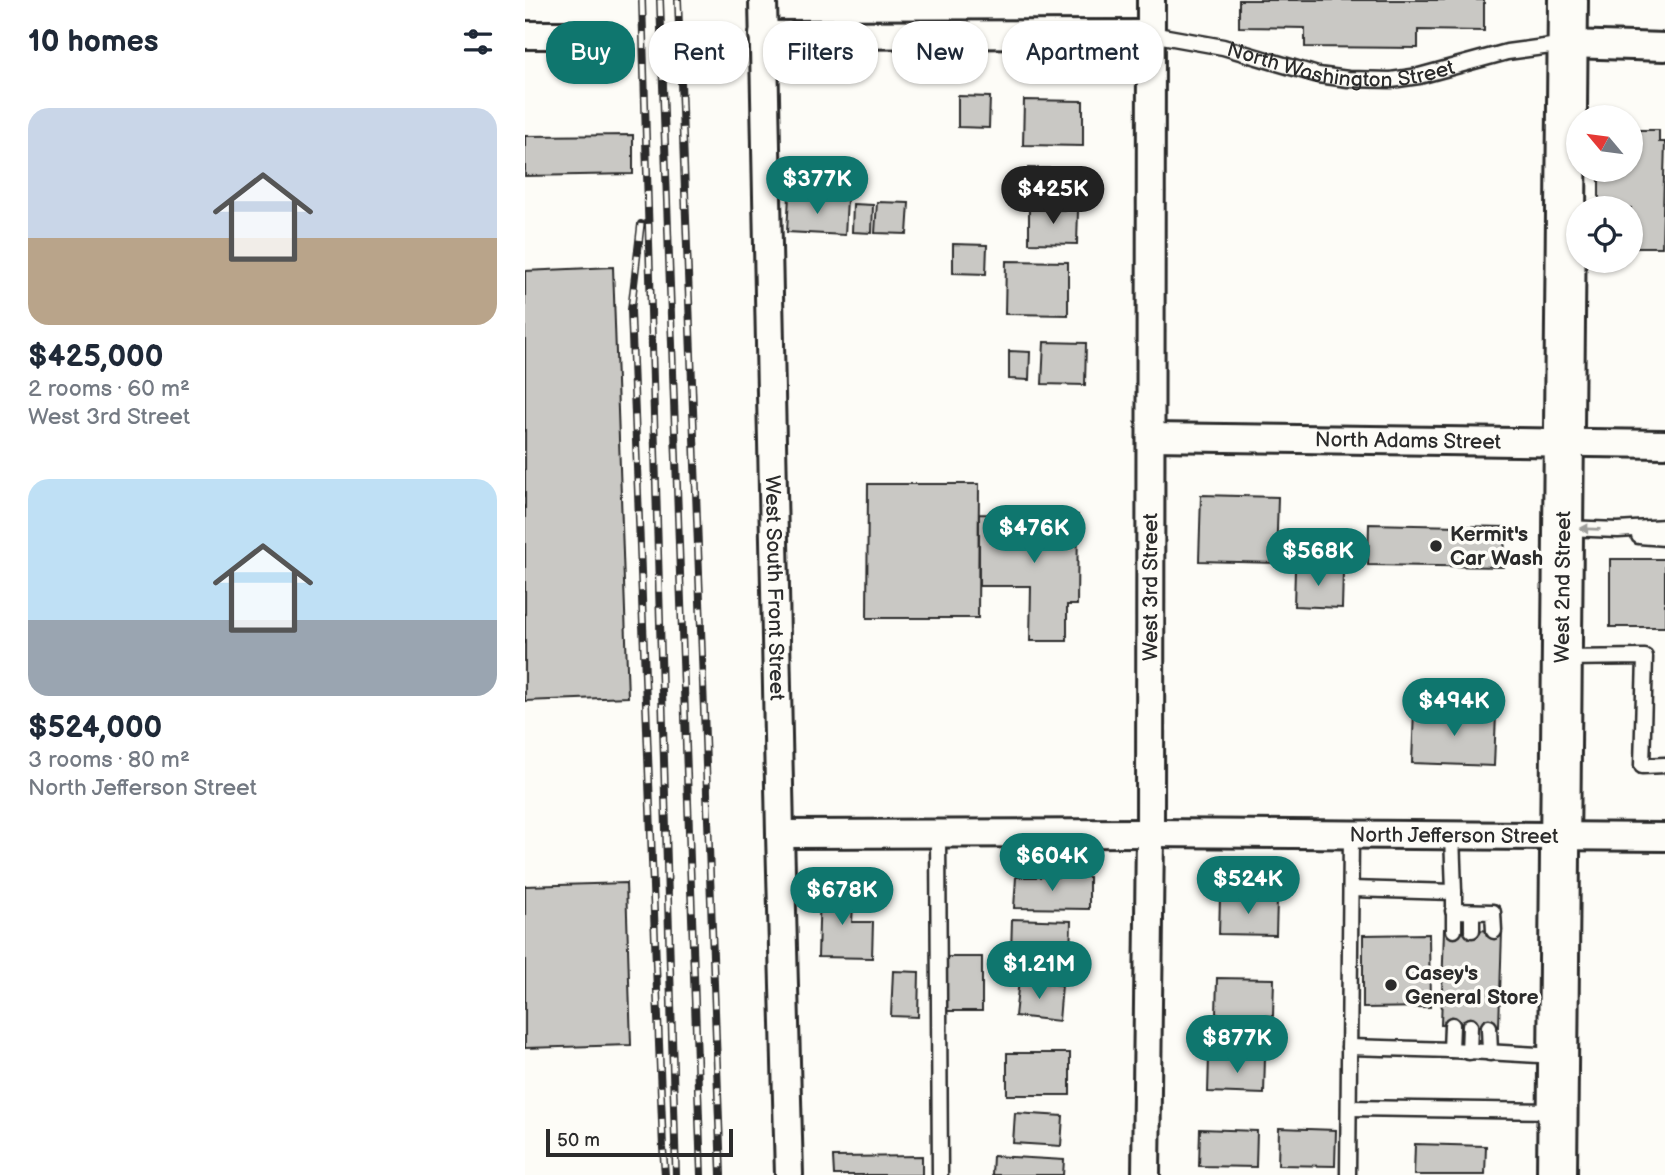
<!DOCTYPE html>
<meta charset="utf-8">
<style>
body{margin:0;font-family:"Balsamiq Sans",sans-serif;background:#f6f6f7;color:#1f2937;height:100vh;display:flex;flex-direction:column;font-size:26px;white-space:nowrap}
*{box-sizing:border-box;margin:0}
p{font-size:23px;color:#747a83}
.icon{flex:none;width:38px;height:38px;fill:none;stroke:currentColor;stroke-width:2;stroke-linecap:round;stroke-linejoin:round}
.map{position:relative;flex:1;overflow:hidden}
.panel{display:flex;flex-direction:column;background:#fff;width:525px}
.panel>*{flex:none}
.guide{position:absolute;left:21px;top:21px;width:665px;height:63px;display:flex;gap:14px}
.needle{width:46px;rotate:299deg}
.buttons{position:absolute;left:1041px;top:105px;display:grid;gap:14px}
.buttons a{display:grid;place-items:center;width:77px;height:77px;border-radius:50%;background:#fff;box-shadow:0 2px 5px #0004;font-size:35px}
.scale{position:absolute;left:21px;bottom:18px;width:187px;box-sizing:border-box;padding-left:7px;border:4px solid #2b2b2b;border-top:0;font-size:19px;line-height:24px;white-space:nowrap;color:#2b2b2b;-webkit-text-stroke:5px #fdfcf7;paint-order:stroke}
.price{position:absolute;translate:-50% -60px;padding:0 16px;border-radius:24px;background:#0f766e;color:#fff;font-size:23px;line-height:46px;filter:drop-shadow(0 2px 4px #0008)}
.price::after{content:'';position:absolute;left:50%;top:42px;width:21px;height:16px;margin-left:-10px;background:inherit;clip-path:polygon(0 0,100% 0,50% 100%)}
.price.selected{background:#222;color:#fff}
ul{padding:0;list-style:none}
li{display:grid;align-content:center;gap:14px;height:371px;padding:0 28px}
li span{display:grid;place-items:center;height:217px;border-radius:21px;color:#555}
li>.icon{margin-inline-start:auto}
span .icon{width:126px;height:126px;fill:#fffc;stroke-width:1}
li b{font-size:30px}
h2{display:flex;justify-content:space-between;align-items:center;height:84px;padding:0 28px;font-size:30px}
.tag{padding:0 24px;border-radius:28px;background:#fff;box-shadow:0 2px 5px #0004;font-size:24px;line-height:63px}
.tag.selected{background:#0f766e;color:#fff}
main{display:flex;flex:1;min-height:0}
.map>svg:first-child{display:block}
.building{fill:#c9c8c4;stroke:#2b2b2b;stroke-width:2}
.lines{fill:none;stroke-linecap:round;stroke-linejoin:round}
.lane-casing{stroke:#2b2b2b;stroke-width:19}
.street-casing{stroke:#2b2b2b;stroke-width:32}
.highway-casing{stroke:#2b2b2b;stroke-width:44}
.lane{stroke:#fdfcf7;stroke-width:14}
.street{stroke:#fdfcf7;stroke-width:26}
.highway{stroke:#fdfcf7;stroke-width:38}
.rail-casing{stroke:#2b2b2b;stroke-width:8}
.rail{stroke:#fdfcf7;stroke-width:5;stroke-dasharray:16;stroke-linecap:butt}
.oneway{fill:#9e9e9b}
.poi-dot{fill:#2b2b2b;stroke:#fdfcf7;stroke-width:2.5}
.labels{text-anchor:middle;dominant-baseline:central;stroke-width:7;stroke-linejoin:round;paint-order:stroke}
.street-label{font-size:21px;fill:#2b2b2b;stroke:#fdfcf7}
.poi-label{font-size:21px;font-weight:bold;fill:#2b2b2b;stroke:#fdfcf7;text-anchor:start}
</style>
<main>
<section class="panel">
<h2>10 homes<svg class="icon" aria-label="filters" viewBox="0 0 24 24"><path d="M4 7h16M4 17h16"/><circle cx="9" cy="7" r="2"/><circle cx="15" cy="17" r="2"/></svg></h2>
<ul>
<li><span style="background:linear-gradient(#c9d6e8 60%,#b9a48a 0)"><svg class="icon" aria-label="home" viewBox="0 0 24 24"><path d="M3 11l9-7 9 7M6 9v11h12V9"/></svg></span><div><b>$425,000</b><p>2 rooms · 60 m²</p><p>West 3rd Street</p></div></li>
<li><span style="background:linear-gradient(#bfe0f5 65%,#9aa5b1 0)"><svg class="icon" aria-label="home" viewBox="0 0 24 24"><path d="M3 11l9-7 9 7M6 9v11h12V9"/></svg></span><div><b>$524,000</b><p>3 rooms · 80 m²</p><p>North Jefferson Street</p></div></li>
</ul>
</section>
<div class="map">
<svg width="1140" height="1175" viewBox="0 0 1140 1175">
<rect width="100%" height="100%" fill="#fdfcf7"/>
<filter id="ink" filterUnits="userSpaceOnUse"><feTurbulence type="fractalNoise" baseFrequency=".0143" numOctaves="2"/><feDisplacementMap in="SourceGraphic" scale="14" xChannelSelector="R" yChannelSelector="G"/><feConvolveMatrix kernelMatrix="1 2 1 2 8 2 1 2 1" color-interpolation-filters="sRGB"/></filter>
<g filter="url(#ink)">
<path class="building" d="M714 0H959V31L893 30V48L780 47V28L714 27Z
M433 96 465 97 464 128 433 127Z
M499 100 558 101V146L498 145Z
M1110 130H1134V142H1140L1137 247H1106V208H1074V170H1106V141H1110Z
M108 135V174L0 176V136Z
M503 168 551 169 550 203 502 202Z
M264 196 322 199 320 235 262 232Z
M352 202 384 203 382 234 350 233Z
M328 204 348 205 347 233 327 232Z
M504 209 553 210 552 244 504 243Z
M428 244 462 245 461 274 428 273Z
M481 261 543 262V315L480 314Z
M88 267 103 697 0 701V271Z
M519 342 561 343 560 385 517 384Z
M484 351 505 352 504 380 484 379Z
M343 484H454L453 618H342Z
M676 495 753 497 751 563 674 561Z
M454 514 553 515 552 605H542V641H505L506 586H454Z
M844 524 980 527 979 567 843 565Z
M1085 559H1140V627H1085Z
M770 569 818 571 817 608 769 606Z
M889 710 971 713 969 766 887 763Z
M491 877H564V909L489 908Z
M101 883 106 1045 0 1048V886Z
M295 889H329L327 922H348L347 958 293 957Z
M695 897 752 899 751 935 694 934Z
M487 919 546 921 545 955 486 954Z
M919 929 977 931 974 1027 916 1025Z
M904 934 905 1007 838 1008V935Z
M422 957H457V1011H422Z
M368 971 394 972 393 1017 366 1016Z
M692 978 749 979 748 1016 691 1014Z
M494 980 537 985 534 1021 490 1016Z
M482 1053H545V1095H482Z
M684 1056 740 1057 739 1094 683 1092Z
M490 1113 538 1116 536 1146 488 1143Z
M754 1128 811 1130 810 1166 753 1165Z
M675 1129 732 1131 731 1167 674 1166Z
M890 1144 961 1146 960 1175H889Z
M397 1156V1175H309L308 1157Z
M468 1156 539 1160 538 1175H467Z"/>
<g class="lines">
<defs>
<g id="lane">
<path id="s1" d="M626 34 698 47 793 75 823 79 866 80 894 76 982 52 1041 44"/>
<path d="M1040 528 1093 530 1140 527"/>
<path d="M1114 536 1140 538"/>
<path d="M1039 658 1120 657 1117 766 1140 765"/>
<path d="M413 834 415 1175"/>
<path d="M927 835 929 892V930"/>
<path d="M826 889 929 892"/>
<path d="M928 911 968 912 969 931"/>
<path d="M947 930V912"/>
<path d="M964 1027 965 1053"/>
<path d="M824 1047 926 1050 1032 1056"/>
<path d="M926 1050 927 1025"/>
<path d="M944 1052 945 1026"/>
<path d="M824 1108 1031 1111"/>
<path d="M823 1175 826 835"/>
</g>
<g id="street">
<path id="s2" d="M238 0 255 834 264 1175"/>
<path d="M0 35H43"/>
<path d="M238 35 626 34"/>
<path d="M1043 44 1140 47"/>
<path id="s3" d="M626 437 1140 444"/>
<path id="s4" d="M255 834 625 833 1140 837"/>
<path id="s5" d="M621 1175 625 833 626 0"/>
</g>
<g id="highway">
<path id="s6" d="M1032 1175 1043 0"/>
</g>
</defs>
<use href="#lane" class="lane-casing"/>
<use href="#street" class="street-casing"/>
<use href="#highway" class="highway-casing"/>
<use href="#lane" class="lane"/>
<use href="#street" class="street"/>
<use href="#highway" class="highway"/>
<defs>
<path id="rail" d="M117 0 151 1175
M135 0 176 1175
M153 0 196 1175
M116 224 106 310 138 1148 140 1175"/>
</defs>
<use href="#rail" class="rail-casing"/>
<use href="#rail" class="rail"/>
</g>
<defs><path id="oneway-solid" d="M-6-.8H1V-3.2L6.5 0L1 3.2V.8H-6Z" transform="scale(1.75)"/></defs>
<use class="oneway" href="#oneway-solid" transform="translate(1065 529) rotate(-178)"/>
</g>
<g class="poi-dot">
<circle cx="911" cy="546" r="7"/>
<circle cx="866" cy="985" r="7"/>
</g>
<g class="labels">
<g class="street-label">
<text stroke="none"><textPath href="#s1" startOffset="194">North Washington Street</textPath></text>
<text stroke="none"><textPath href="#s3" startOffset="257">North Adams Street</textPath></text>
<text stroke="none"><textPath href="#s6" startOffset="588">West 2nd Street</textPath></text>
<text stroke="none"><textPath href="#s2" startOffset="588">West South Front Street</textPath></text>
<text stroke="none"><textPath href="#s5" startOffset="588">West 3rd Street</textPath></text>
<text stroke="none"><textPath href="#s4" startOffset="674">North Jefferson Street</textPath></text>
</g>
<g class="poi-label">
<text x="925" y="534">Kermit's<tspan x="925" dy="24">Car Wash</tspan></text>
<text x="880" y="973">Casey's<tspan x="880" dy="24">General Store</tspan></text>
</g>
</g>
</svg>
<div class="buttons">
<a><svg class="needle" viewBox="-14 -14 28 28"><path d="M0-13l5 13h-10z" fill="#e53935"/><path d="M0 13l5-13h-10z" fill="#747a83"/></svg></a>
<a><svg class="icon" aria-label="locate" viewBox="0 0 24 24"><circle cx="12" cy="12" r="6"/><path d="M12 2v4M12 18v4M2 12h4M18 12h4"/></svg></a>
</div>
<div class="scale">50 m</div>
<b class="price" style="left:292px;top:216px">$377K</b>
<b class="price selected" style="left:528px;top:226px">$425K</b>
<b class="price" style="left:509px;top:565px">$476K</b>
<b class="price" style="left:793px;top:588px">$568K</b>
<b class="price" style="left:929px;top:738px">$494K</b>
<b class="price" style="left:527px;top:893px">$604K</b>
<b class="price" style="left:723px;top:916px">$524K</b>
<b class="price" style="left:317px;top:927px">$678K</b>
<b class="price" style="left:514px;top:1001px">$1.21M</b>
<b class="price" style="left:712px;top:1075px">$877K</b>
<div class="guide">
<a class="tag selected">Buy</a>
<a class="tag">Rent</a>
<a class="tag">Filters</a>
<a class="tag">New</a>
<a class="tag">Apartment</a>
</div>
</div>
</main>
